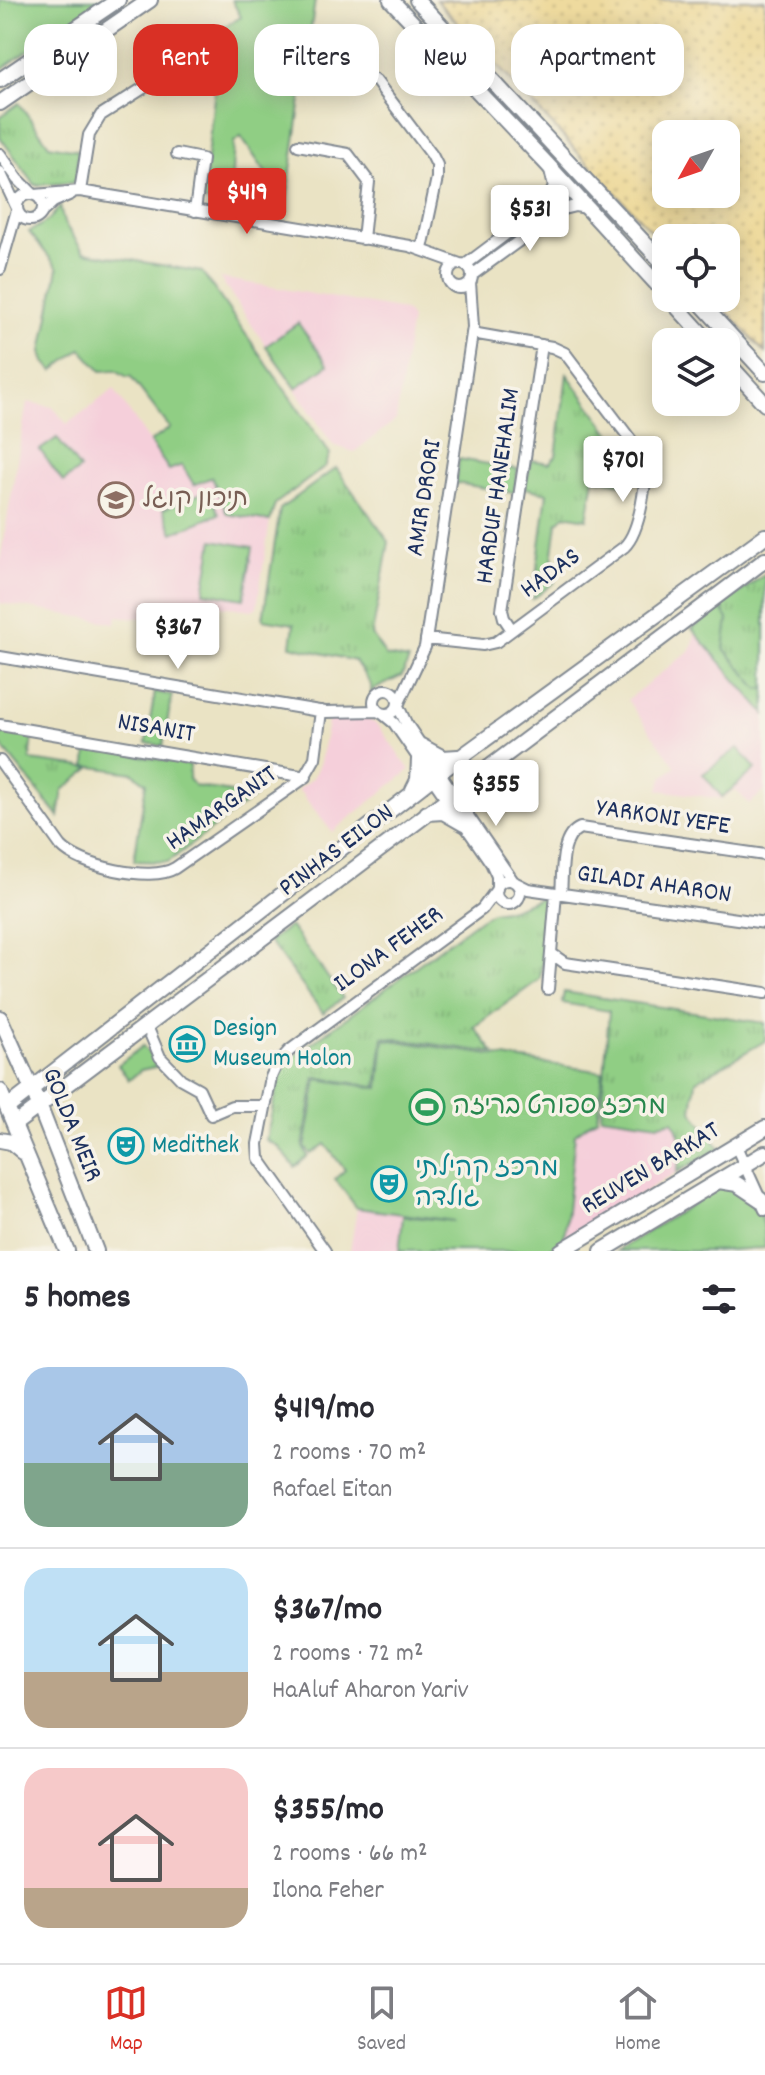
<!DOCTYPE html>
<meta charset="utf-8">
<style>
body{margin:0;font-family:Dekko,"Playpen Sans Hebrew",sans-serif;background:#f7f7f7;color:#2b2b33;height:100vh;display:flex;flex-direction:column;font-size:30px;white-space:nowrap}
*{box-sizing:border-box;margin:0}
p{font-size:26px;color:#7c7c81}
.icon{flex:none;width:44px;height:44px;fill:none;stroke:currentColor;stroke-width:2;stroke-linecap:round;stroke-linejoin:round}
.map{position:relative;height:1251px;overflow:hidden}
.details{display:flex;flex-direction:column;background:#fff;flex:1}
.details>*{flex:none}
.hud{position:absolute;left:24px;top:24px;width:718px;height:72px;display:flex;gap:16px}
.needle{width:52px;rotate:230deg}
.buttons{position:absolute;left:652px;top:120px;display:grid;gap:16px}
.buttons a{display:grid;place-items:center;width:88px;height:88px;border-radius:16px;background:#fff;box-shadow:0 4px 20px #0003;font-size:40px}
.price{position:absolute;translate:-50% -68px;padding:0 18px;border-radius:8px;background:#fff;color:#222;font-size:26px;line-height:52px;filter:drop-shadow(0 2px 4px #0008)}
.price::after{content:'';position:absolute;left:50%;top:48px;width:24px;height:18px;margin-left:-12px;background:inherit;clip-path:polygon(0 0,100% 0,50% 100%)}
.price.active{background:#d93025;color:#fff}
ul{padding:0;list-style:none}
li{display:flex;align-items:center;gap:24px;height:200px;padding:0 24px}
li+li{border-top:2px solid #e1e1e2}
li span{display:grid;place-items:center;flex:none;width:224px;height:160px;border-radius:24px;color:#555}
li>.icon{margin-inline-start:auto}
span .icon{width:96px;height:96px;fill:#fffc;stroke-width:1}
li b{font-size:34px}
h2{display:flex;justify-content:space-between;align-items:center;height:96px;padding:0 24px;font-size:34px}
.tag{padding:0 28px;border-radius:24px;background:#fff;box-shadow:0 4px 20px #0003;font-size:28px;line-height:72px}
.tag.active{background:#d93025;color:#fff}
.tabs{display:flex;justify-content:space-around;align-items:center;height:112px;border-top:2px solid #e1e1e2;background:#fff;font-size:22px;color:#7c7c81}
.tabs a{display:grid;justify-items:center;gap:4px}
.tabs .active{color:#d93025}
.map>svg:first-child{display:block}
.built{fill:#f5cfda}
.grass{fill:url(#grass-tufts);stroke:#567e71;stroke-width:2}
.sand{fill:url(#sand-dots);stroke:#84847e;stroke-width:2;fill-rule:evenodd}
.green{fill:#90ce84;stroke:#567e71;stroke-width:2}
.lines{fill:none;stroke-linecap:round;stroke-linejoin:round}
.street-casing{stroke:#828991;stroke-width:14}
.secondary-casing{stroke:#828991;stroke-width:18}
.street{stroke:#fff;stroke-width:10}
.secondary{stroke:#fff;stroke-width:14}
.labels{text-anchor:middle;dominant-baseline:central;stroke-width:7;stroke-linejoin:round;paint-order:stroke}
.street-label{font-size:26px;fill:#1b2f5e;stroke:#f7f3e8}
.education-label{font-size:26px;fill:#785e54;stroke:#f7f3e8;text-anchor:start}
.culture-label{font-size:26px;fill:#0d838f;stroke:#f7f3e8;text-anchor:start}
.leisure-label{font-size:26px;fill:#27864d;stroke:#f7f3e8;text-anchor:start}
</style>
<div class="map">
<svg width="765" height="1251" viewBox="0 0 765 1251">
<defs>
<pattern id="grass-tufts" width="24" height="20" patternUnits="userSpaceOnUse" patternTransform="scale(2)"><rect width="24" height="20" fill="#90ce84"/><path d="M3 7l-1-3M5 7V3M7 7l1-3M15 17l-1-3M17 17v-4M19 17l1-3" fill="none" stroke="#7cb174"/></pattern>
<pattern id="sand-dots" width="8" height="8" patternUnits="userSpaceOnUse" patternTransform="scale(2)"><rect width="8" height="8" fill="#eeda9e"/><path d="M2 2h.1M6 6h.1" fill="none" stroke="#ccbb8a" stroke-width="1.8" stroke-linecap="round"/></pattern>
</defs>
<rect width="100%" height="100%" fill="#f7f3e8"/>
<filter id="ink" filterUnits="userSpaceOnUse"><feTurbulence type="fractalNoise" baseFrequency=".0125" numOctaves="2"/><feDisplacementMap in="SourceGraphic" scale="16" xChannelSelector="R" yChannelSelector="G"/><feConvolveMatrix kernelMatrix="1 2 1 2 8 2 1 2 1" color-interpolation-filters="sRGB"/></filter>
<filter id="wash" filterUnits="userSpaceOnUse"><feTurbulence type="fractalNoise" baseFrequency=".006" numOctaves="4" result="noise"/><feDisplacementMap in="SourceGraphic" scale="32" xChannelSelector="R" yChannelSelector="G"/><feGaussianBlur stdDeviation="1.8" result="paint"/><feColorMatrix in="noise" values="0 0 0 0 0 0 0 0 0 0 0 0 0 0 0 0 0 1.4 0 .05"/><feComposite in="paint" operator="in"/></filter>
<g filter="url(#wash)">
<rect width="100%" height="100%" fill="#eae3c4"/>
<path class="built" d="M220 278 404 310 411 319 396 420 354 452 333 445Z
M114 389 169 470 182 465 212 477 227 514 270 521 257 607 252 610 180 601 167 606 154 619 117 616 116 623 0 603V561L27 402 53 407 67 424Z
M695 633 765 714V791L749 804 735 789 722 799 659 790 662 777 676 767 627 700 689 651 693 644Z
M362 716 378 725 410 770 332 832 298 789 313 778 320 762 329 718Z
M601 1116 659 1124 673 1121 682 1138V1150L677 1172 564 1240 575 1134Z
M357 1208 459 1222 455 1251H350Z"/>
<path class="grass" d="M19 103 49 145 78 150 77 177 73 183 35 185 0 137V117Z
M567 374 624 452 629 450 640 468H630L629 485 594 479 587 519 565 515 557 523 550 576 555 582 533 599 547 493 525 488 531 460 549 463 556 456Z
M336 468 389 542 372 635 386 656 409 660 402 676 375 689 371 694V685L355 661 291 646 294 624 263 619 280 509Z
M765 574V687L759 690 724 649 728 619 720 607Z
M0 732 33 737 30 760 91 768 63 790 59 817 0 744Z
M540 898 547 901 549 905 540 979 474 1027 494 1053 383 1037 377 1087 315 1077 303 1147 308 1156 295 1167 278 1146 266 1140 279 1076 289 1060 480 919 492 912 512 909Z
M290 926 343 998 323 1013 269 941Z
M564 992 765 1023V1041L696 1081 692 1111 720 1149 677 1172C682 1152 684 1140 673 1121L659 1124 601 1116 609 1011 562 1003Z"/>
<path class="sand" d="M436 0H765V353L714 298H726V238H666V247ZM666 134H726V194H666Z"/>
<path class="green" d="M0 0H101L0 70Z
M232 0H315L285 212 271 209 274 185 241 137 234 142 230 204 202 201 222 28 241 17Z
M60 206 64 223 84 252 202 272 330 454 325 467 275 504 270 521 227 514 212 477 194 485 182 465 169 470 150 442 170 428 130 376 127 377 116 370 101 371 81 349 53 371 45 362 42 352 58 268 29 232 49 220Z
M298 323 328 365 296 388 266 346Z
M57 438 80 469 63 482 40 450Z
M459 459 518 469 514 493 455 483Z
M209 490 219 514 173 533 163 509Z
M213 540 253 547 244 599 204 592Z
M720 607 728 619 724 649 759 689 765 687V714L692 629Z
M155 692 172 695 163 746 146 743Z
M87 746 190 765 189 779 195 786 255 796 168 862 134 861 146 783 133 773 86 766Z
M738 748 756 769 722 797 703 774Z
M384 1039 603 1072 597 1118 575 1134 564 1240 545 1251H399L403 1216 454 1221 357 1208 335 1179 345 1170 325 1144 311 1154 305 1148 317 1079 379 1088Z
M143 1046 159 1066 141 1070 129 1080 118 1065Z
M730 1186C759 1202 765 1215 765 1248L709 1251H617L719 1187Z"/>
</g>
<g filter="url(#ink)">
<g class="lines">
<defs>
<path id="street" d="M309 68 366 76 376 81 432 155 437 165V178L422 249
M298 145 348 154 369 182 363 239
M0 154 18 179 33 194
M177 154 202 159 195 211
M0 172 16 206
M80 191 89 135 101 115 164 75 177 73 212 78
M17 207a13 13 0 1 1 26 0a13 13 0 1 1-26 0Z
M35 195 80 191 410 246 460 264
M42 212 53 202 71 194
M448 276a12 12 0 1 1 24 0a12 12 0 1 1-24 0Z
M465 265 545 205 554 187 550 170
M0 269 17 210
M472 275 563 209 575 206 587 208
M512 630 504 618 502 610 542 345
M426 639 483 645 496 642 624 547C640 532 649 477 643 456L565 353 552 347 472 333
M0 657 325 712 378 711
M374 702a12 12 0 1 1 24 0a12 12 0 1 1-24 0Z
M398 705 425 647 473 327 470 282
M398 706 406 723 456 797
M383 714 394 723 491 863 497 876V888
M0 725 306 777
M0 761 61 846C79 866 151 883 175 868L303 779 315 758 321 711
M464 810 513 881
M496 892a12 12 0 1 1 24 0a12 12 0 1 1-24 0Z
M516 883 528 889 765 923
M561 894C563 874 559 837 580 828L765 855
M552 954 565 963 765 993
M548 989 556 893
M146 1024 160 1057 181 1079 199 1089 211 1115 232 1106H265
M736 1146 765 1210
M325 1251 259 1158 258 1144 271 1077 277 1064 289 1051 482 909 497 889"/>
<path id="secondary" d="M391 0 547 164 666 294
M417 0 666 266
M0 80 118 0
M0 103 150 0
M669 298 709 342
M696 298 765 373
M726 361 765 404
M421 746 443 758 458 757
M413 790 418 780 419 759
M427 813 443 812 464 824
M466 813 465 797 473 780
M0 1018 39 1105 96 1251
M0 1091 67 1251
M7 1108 432 778 765 536
M15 1124 765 560
M0 1140 11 1142 23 1152
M719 1181 737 1184 761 1200
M561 1251 765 1128
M602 1251 765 1153"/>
</defs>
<use href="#street" class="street-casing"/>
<use href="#secondary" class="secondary-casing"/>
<use href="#street" class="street"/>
<use href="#secondary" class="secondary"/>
</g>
</g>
<defs>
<symbol id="school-ring" viewBox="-11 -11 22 22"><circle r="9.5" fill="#f7f3e8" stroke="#8d6e63" stroke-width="1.5"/><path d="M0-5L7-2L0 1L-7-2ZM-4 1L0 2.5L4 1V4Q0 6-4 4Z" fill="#8d6e63"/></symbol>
<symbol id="museum-ring" viewBox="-11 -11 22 22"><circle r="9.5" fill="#f7f3e8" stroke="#0f9aa8" stroke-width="1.5"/><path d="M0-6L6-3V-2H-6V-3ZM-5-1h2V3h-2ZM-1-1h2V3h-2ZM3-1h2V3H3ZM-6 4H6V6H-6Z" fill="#0f9aa8"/></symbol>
<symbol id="stadium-ring" viewBox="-11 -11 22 22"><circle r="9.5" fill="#f7f3e8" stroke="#2e9e5b" stroke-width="1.5"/><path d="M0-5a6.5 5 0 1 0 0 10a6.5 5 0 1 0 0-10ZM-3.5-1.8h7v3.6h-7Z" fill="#2e9e5b"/></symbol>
<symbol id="theatre-ring" viewBox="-11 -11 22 22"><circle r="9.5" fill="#f7f3e8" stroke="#0f9aa8" stroke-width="1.5"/><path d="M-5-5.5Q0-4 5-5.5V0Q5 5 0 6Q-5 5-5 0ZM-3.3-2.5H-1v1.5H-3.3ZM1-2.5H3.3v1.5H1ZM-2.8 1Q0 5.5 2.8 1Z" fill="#0f9aa8"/></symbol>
</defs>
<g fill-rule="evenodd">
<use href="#school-ring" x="96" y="480" width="40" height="40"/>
<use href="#museum-ring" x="167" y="1024" width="40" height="40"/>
<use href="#stadium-ring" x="407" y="1087" width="40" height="40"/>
<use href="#theatre-ring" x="106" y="1126" width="40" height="40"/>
<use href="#theatre-ring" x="369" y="1164" width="40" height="40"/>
</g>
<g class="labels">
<g class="street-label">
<text transform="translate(499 486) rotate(-82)">HARDUF HANEHALIM</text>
<text transform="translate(425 498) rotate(-81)">AMIR DRORI</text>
<text transform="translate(551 574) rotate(-36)">HADAS</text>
<text transform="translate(156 729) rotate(10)">NISANIT</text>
<text transform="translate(222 809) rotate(-35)">HAMARGANIT</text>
<text transform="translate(663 818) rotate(8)">YARKONI YEFE</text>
<text transform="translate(337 851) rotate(-37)">PINHAS EILON</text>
<text transform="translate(654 885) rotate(8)">GILADI AHARON</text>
<text transform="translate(389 950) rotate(-36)">ILONA FEHER</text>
<text transform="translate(71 1125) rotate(68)">GOLDA MEIR</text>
<text transform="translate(651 1169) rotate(-31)">REUVEN BARKAT</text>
</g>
<g class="education-label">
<text x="142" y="500">תיכון קוגל</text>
</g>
<g class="culture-label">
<text x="213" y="1029">Design<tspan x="213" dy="30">Museum Holon</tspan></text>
<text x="152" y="1146">Medithek</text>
<text x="415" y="1169">מרכז קהילתי<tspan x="415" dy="30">גולדה</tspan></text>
</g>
<g class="leisure-label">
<text x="453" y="1107">מרכז ספורט בריזה</text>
</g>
</g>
</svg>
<div class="buttons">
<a><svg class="needle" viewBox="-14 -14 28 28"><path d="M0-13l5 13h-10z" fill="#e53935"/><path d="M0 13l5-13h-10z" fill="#7c7c81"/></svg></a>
<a><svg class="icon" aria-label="locate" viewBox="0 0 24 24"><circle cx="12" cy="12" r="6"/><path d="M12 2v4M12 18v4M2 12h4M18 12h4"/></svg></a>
<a><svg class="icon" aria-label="layers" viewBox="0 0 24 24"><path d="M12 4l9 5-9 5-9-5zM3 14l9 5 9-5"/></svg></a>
</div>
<b class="price active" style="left:247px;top:236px">$419</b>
<b class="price" style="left:530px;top:253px">$531</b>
<b class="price" style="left:623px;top:504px">$701</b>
<b class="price" style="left:178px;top:671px">$367</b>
<b class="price" style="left:496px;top:828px">$355</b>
<div class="hud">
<a class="tag">Buy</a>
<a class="tag active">Rent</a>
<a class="tag">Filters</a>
<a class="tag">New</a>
<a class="tag">Apartment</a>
</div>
</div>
<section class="details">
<h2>5 homes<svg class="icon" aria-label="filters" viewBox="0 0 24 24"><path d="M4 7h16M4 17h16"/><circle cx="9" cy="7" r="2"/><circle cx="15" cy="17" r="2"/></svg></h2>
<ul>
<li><span style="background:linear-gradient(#a9c7e8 60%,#7fa58c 0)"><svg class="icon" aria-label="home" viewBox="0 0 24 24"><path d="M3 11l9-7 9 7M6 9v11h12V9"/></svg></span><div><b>$419/mo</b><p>2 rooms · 70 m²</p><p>Rafael Eitan</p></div></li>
<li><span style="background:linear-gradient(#bfe0f5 65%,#b9a48a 0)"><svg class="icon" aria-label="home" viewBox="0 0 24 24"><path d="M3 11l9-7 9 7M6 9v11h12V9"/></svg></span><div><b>$367/mo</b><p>2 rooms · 72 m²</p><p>HaAluf Aharon Yariv</p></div></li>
<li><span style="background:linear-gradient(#f6c9c9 75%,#b9a48a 0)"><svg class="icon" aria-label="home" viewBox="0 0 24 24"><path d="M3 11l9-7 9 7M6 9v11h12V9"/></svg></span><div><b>$355/mo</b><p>2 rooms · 66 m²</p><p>Ilona Feher</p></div></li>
</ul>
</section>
<nav class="tabs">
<a class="active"><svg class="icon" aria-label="map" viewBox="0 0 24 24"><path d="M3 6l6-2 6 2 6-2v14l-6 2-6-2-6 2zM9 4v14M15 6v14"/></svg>Map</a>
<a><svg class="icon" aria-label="saved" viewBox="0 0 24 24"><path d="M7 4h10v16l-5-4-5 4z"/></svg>Saved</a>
<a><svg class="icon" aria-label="home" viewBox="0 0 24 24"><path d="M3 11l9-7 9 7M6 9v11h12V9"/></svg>Home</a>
</nav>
